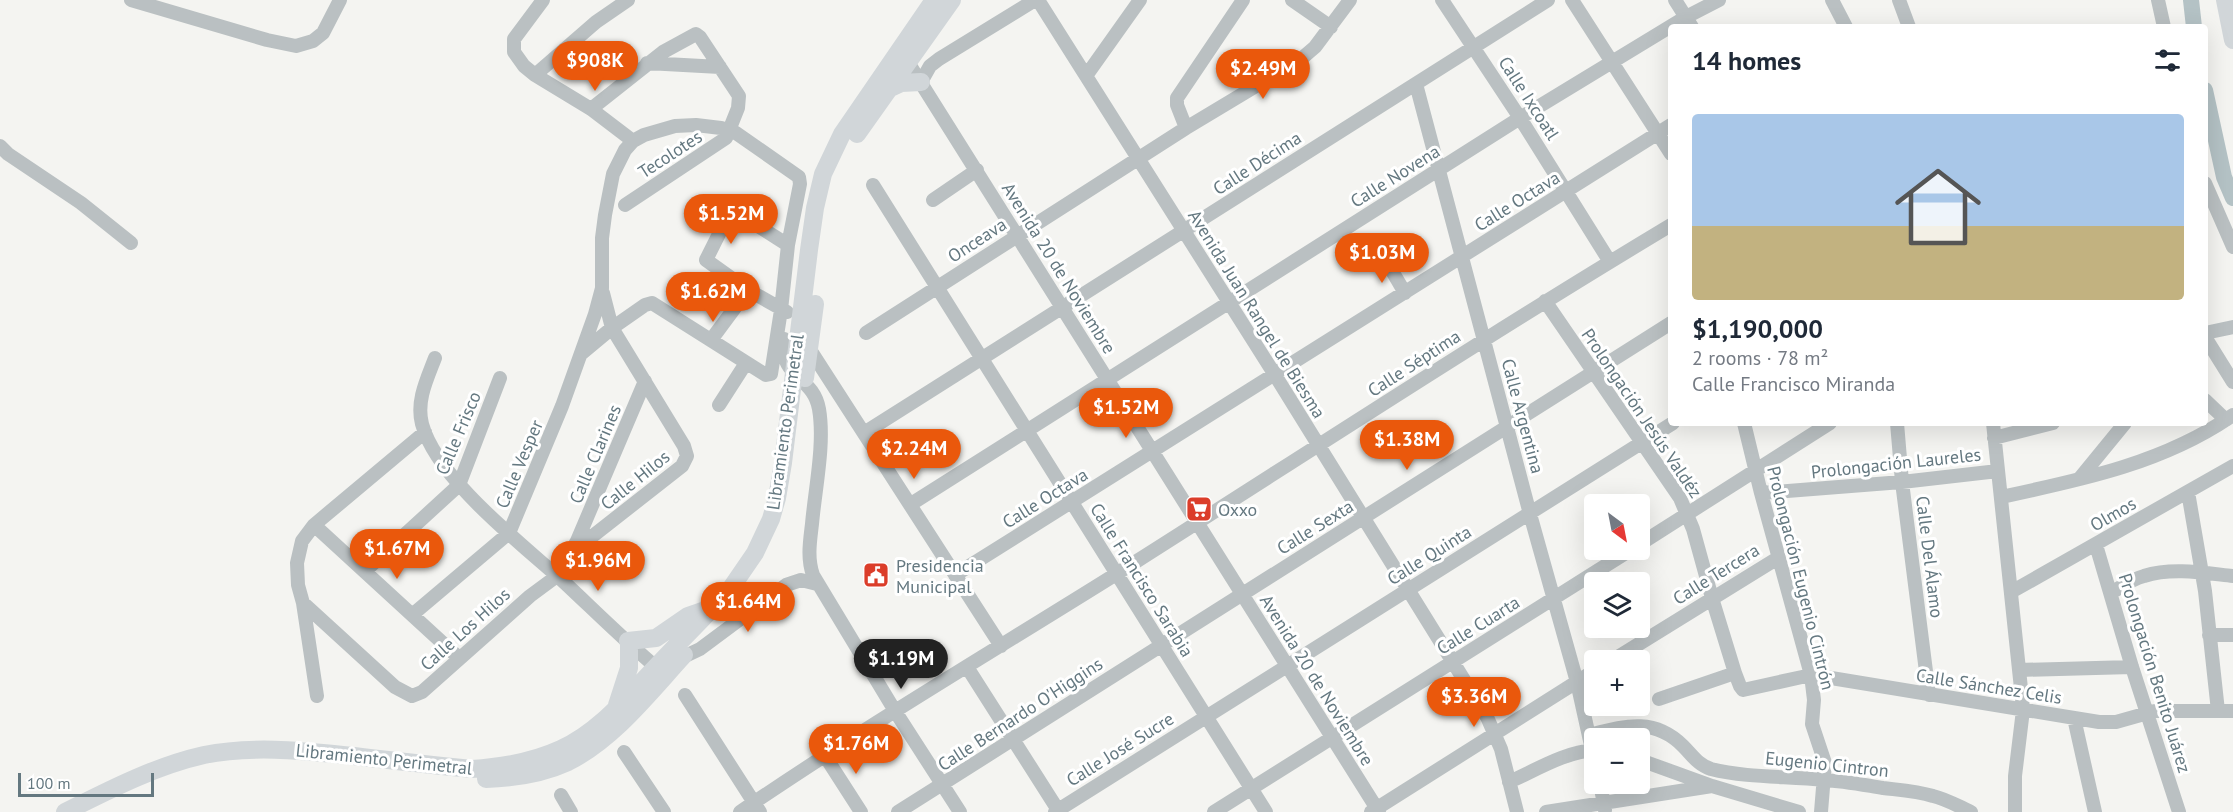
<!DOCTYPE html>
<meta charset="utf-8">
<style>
body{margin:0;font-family:"PT Sans",sans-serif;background:#f6f6f7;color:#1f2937;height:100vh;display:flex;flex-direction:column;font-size:22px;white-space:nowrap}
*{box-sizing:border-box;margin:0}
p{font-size:20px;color:#747a83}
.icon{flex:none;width:33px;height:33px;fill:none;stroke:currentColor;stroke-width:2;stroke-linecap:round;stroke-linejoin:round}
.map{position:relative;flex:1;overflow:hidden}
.drawer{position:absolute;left:1668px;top:24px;width:540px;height:402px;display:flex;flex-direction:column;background:#fff;border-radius:6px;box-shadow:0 6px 24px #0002}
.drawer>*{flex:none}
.needle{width:39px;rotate:148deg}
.fabs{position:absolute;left:1584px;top:494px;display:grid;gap:12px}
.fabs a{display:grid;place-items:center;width:66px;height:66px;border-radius:6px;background:#fff;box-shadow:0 6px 24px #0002;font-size:30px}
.scale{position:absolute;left:18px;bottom:15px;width:136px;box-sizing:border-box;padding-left:6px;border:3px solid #647880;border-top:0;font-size:16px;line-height:21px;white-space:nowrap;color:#647880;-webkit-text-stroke:4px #fff;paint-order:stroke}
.price{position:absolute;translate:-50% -51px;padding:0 14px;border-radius:21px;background:#ea580c;color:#fff;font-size:20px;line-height:39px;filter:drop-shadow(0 2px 3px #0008)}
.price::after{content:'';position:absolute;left:50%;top:36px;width:18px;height:14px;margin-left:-9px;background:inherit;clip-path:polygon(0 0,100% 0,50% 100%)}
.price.selected{background:#222;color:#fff}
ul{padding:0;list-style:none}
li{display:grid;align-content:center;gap:12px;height:318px;padding:0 24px}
li span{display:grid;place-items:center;height:186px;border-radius:6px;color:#555}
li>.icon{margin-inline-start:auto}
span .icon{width:108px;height:108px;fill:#fffc;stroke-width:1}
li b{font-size:26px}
h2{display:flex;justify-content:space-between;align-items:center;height:72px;padding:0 24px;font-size:26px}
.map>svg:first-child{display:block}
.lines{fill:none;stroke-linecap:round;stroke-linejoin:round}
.river{stroke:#b4c2c5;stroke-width:16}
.minor{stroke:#bac0c2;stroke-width:14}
.major{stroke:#d1d6d9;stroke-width:18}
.labels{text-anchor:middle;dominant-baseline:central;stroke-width:6;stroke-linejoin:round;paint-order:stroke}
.street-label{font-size:18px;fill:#647880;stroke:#fff}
.poi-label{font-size:18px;fill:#647880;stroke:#fff;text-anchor:start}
</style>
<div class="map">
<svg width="2233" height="812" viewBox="0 0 2233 812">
<rect width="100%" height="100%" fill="#f4f4f1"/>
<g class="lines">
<path class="river" d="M2191 0 2194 27
M2205 90 2224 177 2233 198"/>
<path class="minor" d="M131 0 267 40 296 46 313 41 323 33 340 0
M543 0 514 39V52L524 66 535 75 591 109 633 141
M1038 0 1275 375 1487 717 1501 749 1517 812
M1292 0 1331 27
M1442 0 1520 118 1610 262
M1572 0 1671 154
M1675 0 1692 27
M1832 0 1846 27
M1899 0 1909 27
M2158 0 2164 27
M904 56 1379 812
M647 63 720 67
M535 75 596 22 628 0
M1086 76 1140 0
M921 82 930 66 939 59 1035 0
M1416 84 1530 514 1577 682 1594 759
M591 109 663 52 696 34 700 37 739 96 738 108 726 138 625 205
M1186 128 1177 105V98L1243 0
M0 146 8 154 81 203 131 243
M2205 183 2233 247
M873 185 1266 812
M933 200 977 170
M1385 259 1405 293
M1545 301 1680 498 1693 529 1712 598 1735 673 1740 686 1743 690 1802 677 1819 676 2099 722H2116L2155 711H2233
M787 312 748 290 706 260 728 216 733 213 739 214 788 245
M866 333 1186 128 1301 59 1315 47 1350 0
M2205 333 2233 327
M2205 337 2233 382
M784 339C779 379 813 375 819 409 825 444 815 489 812 524 810 541 807 558 813 575L895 711 960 812
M711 340 748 290
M807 345 1001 646
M435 358C427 379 416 401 422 424 437 479 522 544 565 583 597 613 629 645 663 673
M2205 400 2226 420
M719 405 746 363
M1744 423 1761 493 1811 675 1814 700 1812 724 1825 763 1821 812
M1897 423 1902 482 1929 695
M1993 423 2022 698 2023 710 2015 776V812
M864 433 1548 0
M1994 438 2053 423
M2080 478 2125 423
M2188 492 2205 591 2218 711
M1761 493 1902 482 1998 471
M2001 497C2081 480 2164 463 2233 415
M911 504 1520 118 1686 17 1719 0
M314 525 459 658
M577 541 645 381
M1640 544 1830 423
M2096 545 2132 667 2179 812
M365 571 459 485 500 378
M955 575 1671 125
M2011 592 2233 466
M2111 593C2121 587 2132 579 2144 576 2172 567 2205 573 2233 576
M303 603 395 687 412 696 422 692 530 596 557 576 577 541 594 535 682 466 687 456 684 446 612 328 603 293
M412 615 509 533 562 406 595 314 602 288V238L605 215 613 174 625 150 633 141 644 135 675 126 696 125 721 128 736 133 799 177 800 184 788 245 781 310 771 374 766 375 652 303 645 305 612 328 582 353
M2209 635H2233
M681 658 700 649 786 585 801 580 817 584
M1613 660 1778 558
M967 667 1058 810
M2019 670 2132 667
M685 695 760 812
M317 696 303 603 298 585 297 563 302 541 314 525 425 432
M1659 699 1735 673
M2074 718 2095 812
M1589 735C1625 726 1654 717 1683 746 1692 755 1698 765 1711 769 1747 778 1787 776 1824 780 1844 781 1864 785 1883 788 1900 790 1917 791 1933 796 1946 799 1958 806 1971 812
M624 752 664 812
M825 756 861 812
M1640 760 1712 786 1799 812
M1509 782C1536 770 1565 752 1594 750
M1600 783 1605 810
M561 795 571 812
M740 812C869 724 1005 644 1137 561 1315 448 1491 333 1671 225
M898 812 1671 323
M1055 812 1673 423
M1214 812 1632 549
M1371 812 1594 671
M1546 812 1712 786"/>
<path class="major" d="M2225 0 2233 40
M886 90 901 83 921 82
M857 134 952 0
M805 378 815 304
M628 641 656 638 688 616 711 608
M617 705 629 668V642
M486 779C514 778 542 774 568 762 614 739 650 692 684 655
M65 812C109 790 155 766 204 755 254 745 304 751 354 756 393 761 433 765 472 769 503 767 533 762 561 749 599 732 627 697 655 668 680 641 707 615 731 588L755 553 771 519 777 498 783 463 809 250 815 208 823 174 842 134 934 0"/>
</g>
<defs>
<symbol id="supermarket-square" viewBox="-11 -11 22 22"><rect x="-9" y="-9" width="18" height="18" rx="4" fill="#db3d2a" stroke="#fff"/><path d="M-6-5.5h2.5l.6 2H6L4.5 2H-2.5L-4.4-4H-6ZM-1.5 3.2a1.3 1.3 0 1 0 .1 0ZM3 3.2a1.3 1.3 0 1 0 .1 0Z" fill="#fff"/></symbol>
<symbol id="civic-square" viewBox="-11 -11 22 22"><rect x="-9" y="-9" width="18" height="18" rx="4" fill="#db3d2a" stroke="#fff"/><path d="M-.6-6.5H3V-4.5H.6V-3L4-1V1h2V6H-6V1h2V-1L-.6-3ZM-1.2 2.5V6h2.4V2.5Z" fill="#fff"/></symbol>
</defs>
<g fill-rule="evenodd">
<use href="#supermarket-square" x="1184" y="494" width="30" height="30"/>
<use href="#civic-square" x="861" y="560" width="30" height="30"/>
</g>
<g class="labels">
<g class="street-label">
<text transform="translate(1529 98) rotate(57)">Calle Ixcoatl</text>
<text transform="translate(670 154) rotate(-33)">Tecolotes</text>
<text transform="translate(1257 163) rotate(-33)">Calle Décima</text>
<text transform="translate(1395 176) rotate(-32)">Calle Novena</text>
<text transform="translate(1517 201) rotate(-32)">Calle Octava</text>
<text transform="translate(977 240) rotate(-33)">Onceava</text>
<text transform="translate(1059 268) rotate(58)">Avenida 20 de Noviembre</text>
<text transform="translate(1257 314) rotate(58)">Avenida Juan Rangel de Biesma</text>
<text transform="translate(1414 363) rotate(-33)">Calle Séptima</text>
<text transform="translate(1642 413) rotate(56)">Prolongación Jesús Valdéz</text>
<text transform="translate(1523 416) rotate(75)">Calle Argentina</text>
<text transform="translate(785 422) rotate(-82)">Libramiento Perimetral</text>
<text transform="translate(458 433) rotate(-67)">Calle Frisco</text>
<text transform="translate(595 454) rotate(-67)">Calle Clarines</text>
<text transform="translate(1896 463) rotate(-6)">Prolongación Laureles</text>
<text transform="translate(519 464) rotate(-67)">Calle Vesper</text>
<text transform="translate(635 480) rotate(-39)">Calle Hilos</text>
<text transform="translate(1045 498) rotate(-32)">Calle Octava</text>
<text transform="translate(2113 514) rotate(-30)">Olmos</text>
<text transform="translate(1315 527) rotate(-32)">Calle Sexta</text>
<text transform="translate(1429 555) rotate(-32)">Calle Quinta</text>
<text transform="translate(1930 557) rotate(83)">Calle Del Álamo</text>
<text transform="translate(1716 574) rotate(-32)">Calle Tercera</text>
<text transform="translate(1801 578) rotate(76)">Prolongación Eugenio Cintrón</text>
<text transform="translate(1142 580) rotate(58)">Calle Francisco Sarabia</text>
<text transform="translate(1478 625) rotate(-32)">Calle Cuarta</text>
<text transform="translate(465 629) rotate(-42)">Calle Los Hilos</text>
<text transform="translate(2155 673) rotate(73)">Prolongación Benito Juárez</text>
<text transform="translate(1317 680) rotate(58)">Avenida 20 de Noviembre</text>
<text transform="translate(1989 686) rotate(9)">Calle Sánchez Celis</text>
<text transform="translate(1020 714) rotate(-33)">Calle Bernardo O'Higgins</text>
<text transform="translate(1120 749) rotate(-32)">Calle José Sucre</text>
<text transform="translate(384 759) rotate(6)">Libramiento Perimetral</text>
<text transform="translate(1827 764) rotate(6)">Eugenio Cintron</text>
</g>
<g class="poi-label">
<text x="1218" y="509">Oxxo</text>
<text x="896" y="565">Presidencia<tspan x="896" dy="21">Municipal</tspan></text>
</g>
</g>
</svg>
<div class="fabs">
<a><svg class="needle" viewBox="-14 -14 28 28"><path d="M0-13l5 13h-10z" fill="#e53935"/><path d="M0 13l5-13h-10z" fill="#747a83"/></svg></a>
<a><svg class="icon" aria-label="layers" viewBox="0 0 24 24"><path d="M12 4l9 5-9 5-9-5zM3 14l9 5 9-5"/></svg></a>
<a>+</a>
<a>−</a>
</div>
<div class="scale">100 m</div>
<b class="price" style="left:595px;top:92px">$908K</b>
<b class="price" style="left:1263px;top:100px">$2.49M</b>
<b class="price" style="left:731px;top:245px">$1.52M</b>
<b class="price" style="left:1382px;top:284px">$1.03M</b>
<b class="price" style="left:713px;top:323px">$1.62M</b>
<b class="price" style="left:1126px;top:439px">$1.52M</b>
<b class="price" style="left:1407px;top:471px">$1.38M</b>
<b class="price" style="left:914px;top:480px">$2.24M</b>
<b class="price" style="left:397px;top:580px">$1.67M</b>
<b class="price" style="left:598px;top:592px">$1.96M</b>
<b class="price" style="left:748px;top:633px">$1.64M</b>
<b class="price selected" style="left:901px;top:690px">$1.19M</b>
<b class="price" style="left:1474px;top:728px">$3.36M</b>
<b class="price" style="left:856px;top:775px">$1.76M</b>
<section class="drawer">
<h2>14 homes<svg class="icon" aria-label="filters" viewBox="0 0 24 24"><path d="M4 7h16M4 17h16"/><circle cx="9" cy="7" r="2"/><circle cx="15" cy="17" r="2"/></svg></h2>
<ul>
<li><span style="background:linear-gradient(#a9c7e8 60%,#c2b280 0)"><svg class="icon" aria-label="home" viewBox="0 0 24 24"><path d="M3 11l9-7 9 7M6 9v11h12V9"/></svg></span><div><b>$1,190,000</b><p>2 rooms · 78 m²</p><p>Calle Francisco Miranda</p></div></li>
</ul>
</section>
</div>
